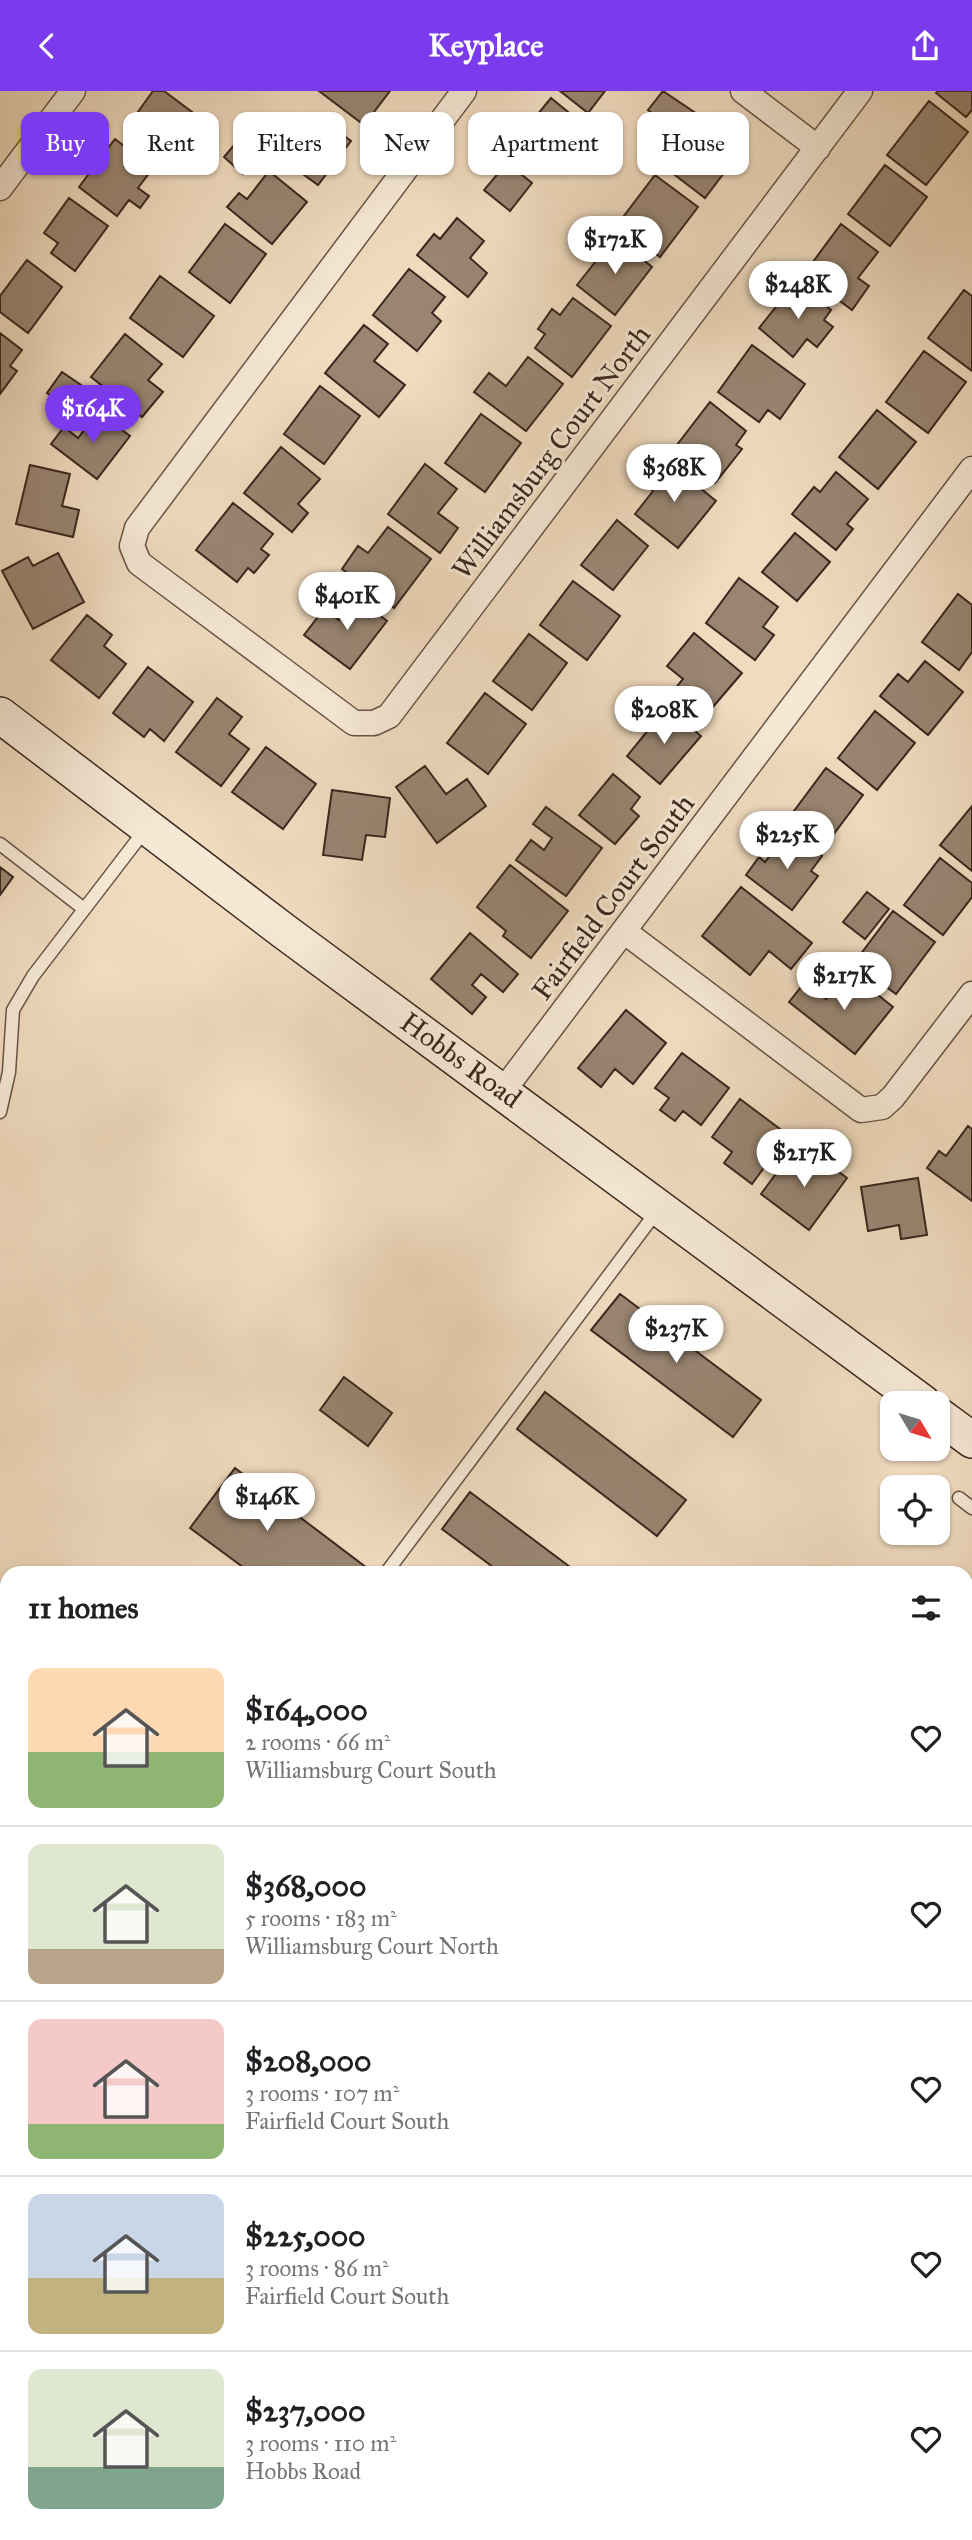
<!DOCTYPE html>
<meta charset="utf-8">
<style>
body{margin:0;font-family:"IM FELL Great Primer",serif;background:#f6f6f6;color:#202124;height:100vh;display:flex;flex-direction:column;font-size:26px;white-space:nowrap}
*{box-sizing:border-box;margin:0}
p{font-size:23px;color:#757577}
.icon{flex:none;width:38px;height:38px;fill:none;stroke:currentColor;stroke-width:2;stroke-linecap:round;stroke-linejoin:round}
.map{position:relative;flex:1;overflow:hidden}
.side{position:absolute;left:0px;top:1475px;width:973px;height:975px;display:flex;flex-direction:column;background:#fff;border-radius:21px 21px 0 0;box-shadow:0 2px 5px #0004}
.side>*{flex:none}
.banner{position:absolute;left:21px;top:21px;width:931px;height:63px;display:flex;gap:14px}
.needle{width:46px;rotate:128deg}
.fabs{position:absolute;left:880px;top:1300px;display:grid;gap:14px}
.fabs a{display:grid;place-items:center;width:70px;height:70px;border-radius:14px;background:#fff;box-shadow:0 2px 5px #0004;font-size:35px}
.price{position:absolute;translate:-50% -60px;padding:0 16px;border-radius:24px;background:#fff;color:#222;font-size:23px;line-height:46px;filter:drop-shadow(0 2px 4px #0008)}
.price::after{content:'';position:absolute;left:50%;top:42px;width:21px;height:16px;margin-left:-10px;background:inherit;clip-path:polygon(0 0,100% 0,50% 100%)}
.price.current{background:#7c3aed;color:#fff}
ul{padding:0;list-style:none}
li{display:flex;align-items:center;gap:21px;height:175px;padding:0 28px}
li+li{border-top:2px solid #e0e0e0}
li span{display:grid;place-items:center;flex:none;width:196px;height:140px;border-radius:14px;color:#555}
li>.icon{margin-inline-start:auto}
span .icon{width:84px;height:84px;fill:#fffc;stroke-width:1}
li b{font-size:30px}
h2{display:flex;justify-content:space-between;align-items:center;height:84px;padding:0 28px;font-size:30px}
.pill{padding:0 24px;border-radius:14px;background:#fff;box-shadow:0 2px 5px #0004;font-size:24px;line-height:63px}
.pill.current{background:#7c3aed;color:#fff}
header{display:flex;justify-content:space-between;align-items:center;height:91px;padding:0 28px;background:#7c3aed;color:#fff;font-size:32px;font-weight:800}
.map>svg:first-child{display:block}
.building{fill:#998572;stroke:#3b271e;stroke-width:2}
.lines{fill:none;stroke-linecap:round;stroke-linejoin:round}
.lane-casing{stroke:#685446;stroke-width:15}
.street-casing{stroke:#685446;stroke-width:27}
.secondary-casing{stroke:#3b271e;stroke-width:38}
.lane{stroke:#f5e8d5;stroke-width:12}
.street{stroke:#f5e8d5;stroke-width:24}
.secondary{stroke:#f5e8d5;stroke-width:35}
.labels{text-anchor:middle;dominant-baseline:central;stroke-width:6;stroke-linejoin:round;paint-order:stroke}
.street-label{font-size:28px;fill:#3b271e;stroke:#f5e8d5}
</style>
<header><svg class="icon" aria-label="back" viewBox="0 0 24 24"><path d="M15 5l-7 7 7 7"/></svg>Keyplace<svg class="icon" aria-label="share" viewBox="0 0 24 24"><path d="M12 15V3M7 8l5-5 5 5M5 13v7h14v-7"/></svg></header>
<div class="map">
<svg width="972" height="2449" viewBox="0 0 972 2449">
<rect width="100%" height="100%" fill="#f0dbbf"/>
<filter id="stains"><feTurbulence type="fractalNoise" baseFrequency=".00286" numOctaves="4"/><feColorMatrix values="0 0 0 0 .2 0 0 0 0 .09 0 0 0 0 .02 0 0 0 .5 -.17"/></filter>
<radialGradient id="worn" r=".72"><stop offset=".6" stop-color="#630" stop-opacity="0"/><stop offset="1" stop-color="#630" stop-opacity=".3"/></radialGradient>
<path class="building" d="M153 0H164L192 21 165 58 130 32Z
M319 0H390L364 34Z
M560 0H605L588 22Z
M663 0 700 25 684 47 648 19Z
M938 0H972V19L966 26 936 2Z
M551 7 584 34 571 51 584 62 570 79 557 69 548 81 508 48 527 24 533 29Z
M929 10 968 41 926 94 887 64Z
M315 23 351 50 318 94 281 67Z
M704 36 739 62 705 107 671 81Z
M241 46 260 63 243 83 224 66Z
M115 48 153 77 138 97 149 105 140 117 129 109 117 125 79 96Z
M507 72 532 92 510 120 484 99Z
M885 74 927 106 890 155 848 123Z
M269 80 307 111 272 153 227 116 239 102 247 108Z
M655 84 698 116 660 166 617 134Z
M69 107 108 135 75 180 51 162 58 152 44 142Z
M457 127 484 150 470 167 487 182 468 206 417 164 434 143 440 148Z
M225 133 266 163 230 212 189 181Z
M841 133 878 161 858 187 869 195 852 219 804 183Z
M615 146 652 176 615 224 577 194Z
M27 169 62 196 28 242 0 221V205Z
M409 178 445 206 432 222 441 230 417 260 373 224Z
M160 185 214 225 183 266 130 227Z
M796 191 831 219 824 229 833 236 817 256 807 248 793 266 759 237Z
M964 199 972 205V280L928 247Z
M573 207 611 235 572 286 535 257 545 243 538 238 552 218 560 224Z
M364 234 388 253 374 270 405 294 379 326 325 282Z
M0 242 22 259 10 275 17 280 0 303Z
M125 243 162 273 148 289 163 301 142 326 91 286Z
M752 254 805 293 780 328 768 319 759 331 718 301Z
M924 260 966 291 928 342 886 311Z
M528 266 563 293 526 340 474 301 489 282 506 295Z
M62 281 84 296 69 318 47 302Z
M320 295 360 325 324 373 284 343Z
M710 311 746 340 736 354 742 358 715 392 673 359Z
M877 319 916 351 878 398 839 366Z
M98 321 130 345 97 388 51 353 64 336 78 347Z
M481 323 521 352 485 401 445 372Z
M281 356 320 388 298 413 308 422 292 441 244 402Z
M663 367 716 410 678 457 635 423 653 400 643 392Z
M425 373 457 398 438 422 458 437 440 462 388 423Z
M30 374 70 383 62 415 79 419 73 446 16 433Z
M836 381 868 408 847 433 853 438 836 459 792 423 814 396 820 401Z
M233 412 273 443 261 458 269 464 254 482 248 477 237 491 196 459Z
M617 429 648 455 613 499 581 474Z
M388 436 431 468 394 517 342 478 358 455 368 462Z
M795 442 830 471 797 510 762 481Z
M58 462 84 511 33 538 2 480 28 466 33 475Z
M739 487 778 516 763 536 774 544 755 569 706 532Z
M573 490 620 525 587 569 540 534Z
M958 503 972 514V561L959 579 922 551Z
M356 506 387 530 350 578 304 544 324 518 339 529Z
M87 524 112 544 104 555 126 573 99 607 51 569Z
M694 542 742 582 700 631 669 605 683 588 667 575Z
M529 543 567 572 532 619 493 590Z
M925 570 963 601 928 644 880 605 898 583 908 591Z
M148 576 193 611 164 650 150 638 144 646 113 622Z
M485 602 526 633 488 683 447 652Z
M217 607 242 626 229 643 249 658 221 695 176 661Z
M667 616 701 645 660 693 627 665Z
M875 620 915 652 877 699 838 667Z
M266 656 316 693 283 738 232 701Z
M425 675 446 703 467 688 486 715 437 752 396 696Z
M826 677 863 704 827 752 791 724Z
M613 683 640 706 631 718 639 725 615 753 579 724Z
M332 699 390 707 385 746 366 744 362 769 323 764Z
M972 715V780L940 754Z
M546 716 602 757 566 805 516 769 531 749 544 759 552 747 533 733Z
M788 740 822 765 811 780 818 785 792 819 746 784 759 766 765 771Z
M940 767 972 792V806L943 844 904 814Z
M510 774 568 820 531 867 503 845 506 840 477 816Z
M0 776 13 786 0 804Z
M741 796 812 852 791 878 769 860 750 884 702 845Z
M867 801 889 818 865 848 843 831Z
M893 820 935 851 896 903 854 872Z
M470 842 518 883 503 901 481 883 472 894 486 906 472 923 431 888Z
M854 885 893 916 855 963 789 911 805 891 826 908 835 896 841 901Z
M626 919 666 952 633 993 615 978 601 996 578 977Z
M682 962 729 997 701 1034 683 1020 675 1030 660 1019 669 1007 655 997Z
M740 1008 788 1044 752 1093 724 1072 732 1061 712 1046Z
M968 1035 972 1038V1110L927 1077 939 1060 946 1065Z
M792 1061 813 1076 820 1067 847 1087 809 1139 761 1103Z
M918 1087 927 1144 901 1148 899 1134 868 1140 861 1096Z
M620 1203 761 1309 733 1346 591 1239Z
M344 1286 392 1322 368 1355 320 1319Z
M545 1301 686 1409 657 1445 517 1338Z
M235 1377 367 1477 363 1482H251L190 1437Z
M470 1401 578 1482H501L442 1438Z
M7 1676V1737L0 1732V1685Z
M972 1762V1885L966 1893V1770Z
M0 1837 7 1842V1901L0 1895Z
M972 2050V2133L966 2128V2058Z
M0 2332 7 2338V2443H84L80 2449H11L0 2441Z
M180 2443H324L320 2449H175Z"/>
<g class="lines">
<defs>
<path id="lane" d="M0 753 84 818
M0 1021 9 981 13 919 33 885 145 739
M959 1407 972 1417
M386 1482 657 1120
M966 1553 972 1545
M966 1925 972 1917
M966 2037 972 2029
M966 2329 972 2321
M400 2449 405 2443
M874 2449 878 2443
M965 2449 972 2439"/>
<path id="street" d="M464 0 137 437 132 455 139 472 354 632H374L389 625 860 0
M743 0 818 57
M0 97 73 0
M625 841 861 1019 882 1016 893 1006 972 903
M503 1000 972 378"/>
<path id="secondary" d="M0 624 285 841 923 1312
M938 1324 972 1349"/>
</defs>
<use href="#lane" class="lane-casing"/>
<use href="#street" class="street-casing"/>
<use href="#secondary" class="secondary-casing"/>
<use href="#lane" class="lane"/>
<use href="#street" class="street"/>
<use href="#secondary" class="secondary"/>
</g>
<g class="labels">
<g class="street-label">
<text transform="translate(551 361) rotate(-53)">Williamsburg Court North</text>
<text transform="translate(613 806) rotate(-53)">Fairfield Court South</text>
<text transform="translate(461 969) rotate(36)">Hobbs Road</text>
</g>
</g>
<rect width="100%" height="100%" filter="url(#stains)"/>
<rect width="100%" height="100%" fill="url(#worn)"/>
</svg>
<div class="fabs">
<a><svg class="needle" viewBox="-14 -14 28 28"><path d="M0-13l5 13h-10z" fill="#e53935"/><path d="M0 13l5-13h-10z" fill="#757577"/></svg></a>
<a><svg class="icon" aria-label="locate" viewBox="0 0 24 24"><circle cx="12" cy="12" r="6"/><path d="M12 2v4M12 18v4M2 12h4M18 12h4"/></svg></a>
</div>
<b class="price" style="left:615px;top:185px">$172K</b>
<b class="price" style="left:798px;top:230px">$248K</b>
<b class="price current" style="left:93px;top:354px">$164K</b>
<b class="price" style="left:674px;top:413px">$368K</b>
<b class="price" style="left:347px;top:541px">$401K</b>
<b class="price" style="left:664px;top:655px">$208K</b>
<b class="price" style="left:787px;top:780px">$225K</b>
<b class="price" style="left:844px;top:921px">$217K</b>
<b class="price" style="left:804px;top:1098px">$217K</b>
<b class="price" style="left:676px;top:1274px">$237K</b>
<b class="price" style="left:267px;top:1442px">$146K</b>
<div class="banner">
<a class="pill current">Buy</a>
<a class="pill">Rent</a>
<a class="pill">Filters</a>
<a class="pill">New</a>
<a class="pill">Apartment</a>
<a class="pill">House</a>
</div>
<section class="side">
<h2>11 homes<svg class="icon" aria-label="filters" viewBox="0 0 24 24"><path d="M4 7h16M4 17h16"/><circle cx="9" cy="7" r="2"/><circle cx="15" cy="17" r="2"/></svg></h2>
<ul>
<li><span style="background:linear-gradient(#ffd9b3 60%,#8fb573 0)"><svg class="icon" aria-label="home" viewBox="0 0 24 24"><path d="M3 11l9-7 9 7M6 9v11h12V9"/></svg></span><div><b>$164,000</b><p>2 rooms · 66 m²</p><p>Williamsburg Court South</p></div><svg class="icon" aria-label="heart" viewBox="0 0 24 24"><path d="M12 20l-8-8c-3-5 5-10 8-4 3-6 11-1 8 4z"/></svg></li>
<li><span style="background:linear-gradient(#dfe7d0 75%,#b9a48a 0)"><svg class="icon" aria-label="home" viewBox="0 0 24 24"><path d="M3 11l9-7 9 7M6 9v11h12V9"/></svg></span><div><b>$368,000</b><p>5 rooms · 183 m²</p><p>Williamsburg Court North</p></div><svg class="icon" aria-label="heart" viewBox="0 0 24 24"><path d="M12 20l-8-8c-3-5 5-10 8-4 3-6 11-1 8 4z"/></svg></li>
<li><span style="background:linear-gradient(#f6c9c9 75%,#8fb573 0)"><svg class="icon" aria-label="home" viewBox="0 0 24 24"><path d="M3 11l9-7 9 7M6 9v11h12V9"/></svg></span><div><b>$208,000</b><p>3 rooms · 107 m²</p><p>Fairfield Court South</p></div><svg class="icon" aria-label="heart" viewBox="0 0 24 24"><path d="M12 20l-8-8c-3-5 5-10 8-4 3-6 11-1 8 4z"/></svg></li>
<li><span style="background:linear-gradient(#c9d6e8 60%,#c2b280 0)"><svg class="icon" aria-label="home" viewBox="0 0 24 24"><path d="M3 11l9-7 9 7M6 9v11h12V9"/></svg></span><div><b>$225,000</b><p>3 rooms · 86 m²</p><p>Fairfield Court South</p></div><svg class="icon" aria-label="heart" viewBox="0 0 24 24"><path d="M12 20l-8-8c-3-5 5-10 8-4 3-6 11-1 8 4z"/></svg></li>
<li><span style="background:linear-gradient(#dfe7d0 70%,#7fa58c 0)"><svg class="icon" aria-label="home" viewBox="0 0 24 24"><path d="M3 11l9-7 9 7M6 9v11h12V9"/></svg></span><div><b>$237,000</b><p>3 rooms · 110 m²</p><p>Hobbs Road</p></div><svg class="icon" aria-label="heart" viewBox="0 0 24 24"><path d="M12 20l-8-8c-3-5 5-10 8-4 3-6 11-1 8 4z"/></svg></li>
</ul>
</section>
</div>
